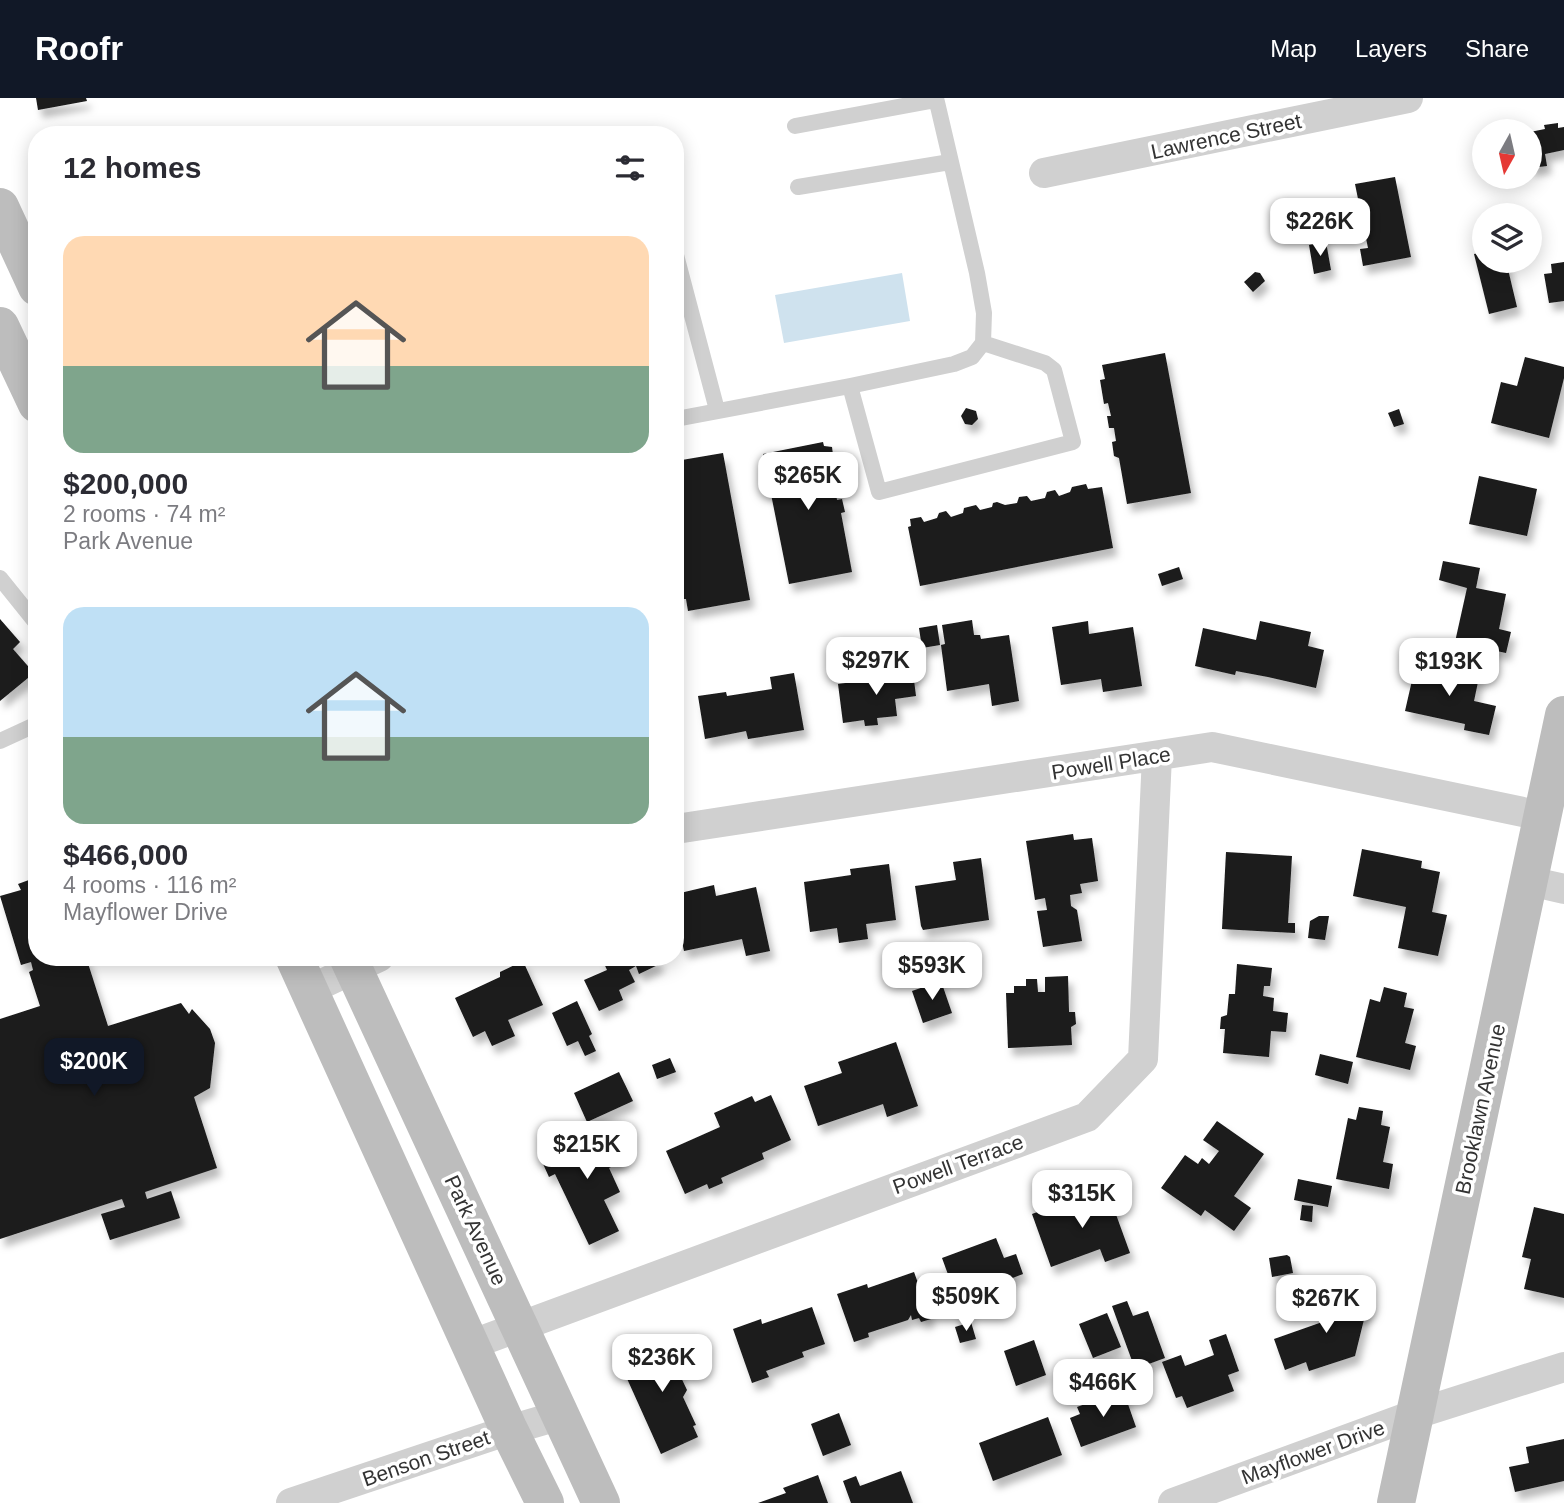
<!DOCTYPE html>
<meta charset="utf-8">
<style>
body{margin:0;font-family:Helvetica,sans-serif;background:#f7f7f7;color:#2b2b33;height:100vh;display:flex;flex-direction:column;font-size:26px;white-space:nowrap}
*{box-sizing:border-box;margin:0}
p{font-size:23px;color:#7c7c81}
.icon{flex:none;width:38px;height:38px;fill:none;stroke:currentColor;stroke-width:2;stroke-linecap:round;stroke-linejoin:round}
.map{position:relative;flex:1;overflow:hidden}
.details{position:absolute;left:28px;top:28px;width:656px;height:840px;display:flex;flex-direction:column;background:#fff;border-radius:28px;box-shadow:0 4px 18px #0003}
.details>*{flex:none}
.needle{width:46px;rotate:188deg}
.tools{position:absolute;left:1472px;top:21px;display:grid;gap:14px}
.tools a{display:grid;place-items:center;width:70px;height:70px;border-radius:50%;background:#fff;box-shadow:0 4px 18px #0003;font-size:35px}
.price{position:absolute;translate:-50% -60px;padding:0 16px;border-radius:14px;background:#fff;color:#222;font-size:23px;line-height:46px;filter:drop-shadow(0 2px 4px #0008)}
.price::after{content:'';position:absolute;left:50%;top:42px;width:21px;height:16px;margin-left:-10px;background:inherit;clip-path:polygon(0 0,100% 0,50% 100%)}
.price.on{background:#111827;color:#fff}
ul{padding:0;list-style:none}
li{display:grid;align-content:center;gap:14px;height:371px;padding:0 35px}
li span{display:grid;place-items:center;height:217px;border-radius:21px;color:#555}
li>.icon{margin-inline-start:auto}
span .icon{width:126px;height:126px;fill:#fffc;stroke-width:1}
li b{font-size:30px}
h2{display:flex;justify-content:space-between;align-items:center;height:84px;padding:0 35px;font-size:30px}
header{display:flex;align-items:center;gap:42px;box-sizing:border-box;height:98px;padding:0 35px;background:#111827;color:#fff}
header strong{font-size:33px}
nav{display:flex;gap:38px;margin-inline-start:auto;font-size:24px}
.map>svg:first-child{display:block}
.water{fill:#cfe2ee}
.building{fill:#1a1a1a;filter:url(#shadow)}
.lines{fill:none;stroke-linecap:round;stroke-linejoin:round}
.lane{stroke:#d0d0d0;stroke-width:16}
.street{stroke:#d0d0d0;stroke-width:30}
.secondary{stroke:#bdbdbd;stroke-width:38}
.labels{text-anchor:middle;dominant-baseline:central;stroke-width:7;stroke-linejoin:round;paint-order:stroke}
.street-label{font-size:21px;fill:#333;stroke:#fff}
</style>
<header>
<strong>Roofr</strong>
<nav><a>Map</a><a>Layers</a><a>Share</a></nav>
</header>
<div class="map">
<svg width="1564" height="1405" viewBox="0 0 1564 1405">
<defs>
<filter id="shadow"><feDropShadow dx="4.5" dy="8" stdDeviation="3.5" flood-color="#0004"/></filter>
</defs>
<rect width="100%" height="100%" fill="#fff"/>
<path class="water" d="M902 175 910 223 784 245 775 197Z"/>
<path class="building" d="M36 0H86L87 3 38 12Z
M1558 25V30L1564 29V52L1545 56 1547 68 1530 70V34L1545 31 1544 27Z
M1395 79 1411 159 1363 168 1360 151 1368 150 1355 86Z
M1504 109V117H1493V110Z
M1326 144 1331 172 1314 176 1309 147Z
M1484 154V163H1506L1517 209 1489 216 1474 156Z
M1564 164V203L1549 205 1544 176 1552 175 1551 166Z
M1255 174 1260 175 1265 183 1253 194 1244 184Z
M1165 255 1191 395 1127 406 1119 360 1114 358 1112 344 1116 343 1114 330H1109L1107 318H1111L1108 305 1104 306 1100 282 1105 281 1102 267Z
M1525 259 1564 269V280L1549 340 1491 325 1501 284 1517 288Z
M966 310 976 313 978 321 972 327 965 326 961 318Z
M1399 311 1404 326 1394 329 1388 315Z
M823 344 824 348 832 349 833 357 829 361 832 372 837 375 840 389 835 390 837 402 842 401 845 414 841 415 852 474 789 486 763 356Z
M723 355 750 502 688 513 686 501H681L677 478 681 477 676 459V363Z
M1479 378 1537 391 1527 438 1469 426Z
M1086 386 1088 391 1102 389 1113 450 920 488 908 429 911 428 910 421 921 419 924 424 937 420 939 415 946 413 951 419 963 415 964 410 976 407 980 412 992 409 993 405 997 404 1005 407 1017 405 1019 399 1027 398 1031 403 1045 400 1047 394 1055 392 1059 398 1070 394 1072 389Z
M1443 463 1480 470 1476 490 1506 496 1499 531 1511 534 1506 555 1455 544 1467 490 1439 482Z
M1179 469 1183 481 1162 488 1158 476Z
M0 521 20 544 13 551 34 575 0 603Z
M972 522 974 537H980L981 541 1009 537 1019 603 992 608 989 586 947 593 941 547 945 546 942 527Z
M1088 523 1089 536 1133 529 1142 588 1103 594 1101 581 1061 587 1052 529Z
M1260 523 1311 534 1308 548 1324 552 1316 590 1268 579 1236 573 1235 577 1195 568 1203 530 1256 542Z
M937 527 940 547 922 550 919 530Z
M1416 565 1479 579 1474 603 1496 608 1489 637 1464 632 1465 626 1405 613Z
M912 567 916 598 895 601 897 618 877 620 878 627 865 628 864 622 843 625 838 586 891 579 896 584 894 569Z
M794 575 804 632 748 641 746 633 705 641 698 598 726 594 727 598 772 591 770 579Z
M1073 736 1074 742 1092 740 1098 783 1080 786 1082 795 1070 797 1071 808 1077 812 1082 843 1043 849 1037 813 1047 812 1045 800 1035 802 1026 743Z
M1362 751 1422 763 1421 770 1440 774 1432 814 1447 817 1438 858 1398 850 1406 809 1353 798Z
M1226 754 1292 758 1288 825H1295V835L1222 831Z
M981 760 989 822 923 832 921 828 915 788 956 782 953 764Z
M889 766 896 822 866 826 868 841 839 845 837 830 810 834 804 784 851 777 850 771Z
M37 779V859H86L108 928 181 905 189 916 192 911 210 931 215 945 210 990 194 999 217 1070 145 1094 147 1101 171 1093 180 1120 110 1142 101 1116 125 1109 122 1101 0 1141V921L40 908 29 874 33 872 31 864 21 867 0 798 21 792 18 786Z
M714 787 716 798 756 789 770 853 746 858 742 841 684 853 676 817V796Z
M1319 818H1329L1325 842 1308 840 1310 823Z
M601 859H656L660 866 639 876 636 868 629 872 635 884 619 892 623 902 599 913 584 882 607 872Z
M523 863 543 907 508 922 515 938 492 948 485 933 473 939 455 900 500 879V874Z
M1237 866 1272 870 1270 888H1264L1263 898 1274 900 1273 913 1288 915 1286 934 1271 933 1269 959 1223 955 1225 931H1220L1221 919 1227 917 1229 896H1235Z
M1068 878 1069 914H1075L1076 926 1071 929 1072 947 1008 950 1006 895H1014V888H1026V881H1037L1038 894H1045V879Z
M941 883 952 915 923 925 912 893Z
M1384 889 1407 895 1404 909 1414 911 1405 945 1416 948 1410 972 1356 959 1370 901 1380 904Z
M577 903 592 936 589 938 596 953 585 958 578 943 567 948 552 915Z
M896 944 918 1008 887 1019 883 1006 818 1028 804 988 842 975 838 964Z
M1320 956 1353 964 1348 986 1315 977Z
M670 960 676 974 657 981 652 967Z
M619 974 633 1003 587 1024 574 995Z
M771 997 791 1042 762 1055 764 1061 721 1080 723 1085 709 1091 707 1086 685 1096 666 1053 720 1029 714 1015 752 998 755 1004Z
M1359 1009 1383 1013 1381 1027 1390 1029 1383 1064 1393 1066 1389 1091 1336 1081 1348 1020 1356 1022Z
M1217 1023 1264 1056 1234 1098 1251 1110 1234 1133 1205 1112 1201 1118 1161 1090 1185 1057 1198 1066 1202 1060 1209 1066 1219 1053 1203 1042Z
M591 1032 597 1044 612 1037 624 1062 609 1070 620 1094 604 1102 619 1133 589 1147 555 1076 549 1079 539 1057Z
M1298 1081 1332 1088 1328 1109 1294 1102Z
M1106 1089 1130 1155 1105 1164 1100 1151 1051 1169 1032 1116 1051 1109 1054 1115 1087 1103 1084 1097Z
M1302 1107 1313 1108 1312 1124 1300 1122Z
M1534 1109 1564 1116V1200L1524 1191 1531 1161 1522 1159Z
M996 1140 1004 1160 1016 1156 1023 1176 957 1201 942 1160Z
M1287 1157 1290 1159 1293 1175 1272 1179 1269 1160Z
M914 1174 931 1221 921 1224 919 1220 912 1222 911 1217 908 1222 868 1235 869 1239 854 1244 837 1196 867 1186 868 1190Z
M1337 1195 1369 1201 1355 1258 1309 1273 1306 1264 1285 1272 1274 1241 1328 1222 1321 1201Z
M1127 1203 1133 1218 1148 1213 1165 1260 1135 1271 1112 1208Z
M812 1209 825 1246 802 1254 804 1259 766 1273 769 1279 752 1285 733 1231 761 1221 762 1226Z
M1107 1215 1121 1249 1093 1260 1079 1226Z
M971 1224 976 1241 960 1245 955 1229Z
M1226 1236 1239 1273 1228 1277 1234 1293 1187 1310 1182 1298 1176 1300 1162 1264 1181 1257 1185 1268 1214 1257 1209 1242Z
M677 1239 689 1266 677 1271 687 1292 683 1299 696 1327 693 1328 698 1339 661 1356 620 1265Z
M1034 1242 1046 1277 1016 1288 1004 1253Z
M1123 1292 1136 1329 1081 1349 1070 1320 1080 1316 1077 1309Z
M839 1315 851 1347 823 1358 811 1326Z
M1048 1319 1062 1357 993 1383 979 1345Z
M1564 1341V1383L1515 1394 1509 1369 1529 1365 1526 1349Z
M901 1373 913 1405H851L843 1383 856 1378 860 1388Z
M818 1377 828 1405H758L786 1395 783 1390Z"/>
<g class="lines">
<path class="lane" d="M795 28 936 2
M798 89 950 64
M676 157 717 312
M850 288 879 394 1073 344 1054 272 1045 265 983 245
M676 321 850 288 954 266 972 259 983 245 984 215 977 175 936 0
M0 480 37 526
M0 643 37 626"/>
<path class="street" d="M1044 75 1408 0
M676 731 1212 649 1542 718
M1529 783 1564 791
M309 892 379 859
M470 1247 1087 1019 1143 961 1157 658
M291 1405 509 1332 561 1317
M1173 1405 1413 1317 1564 1269"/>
<path class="secondary" d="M0 109 37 189
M0 228 37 306
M294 859 509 1332 545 1405
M348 859 601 1405
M1396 1405 1564 617"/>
</g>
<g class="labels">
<g class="street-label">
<text transform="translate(1226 38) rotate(-12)">Lawrence Street</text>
<text transform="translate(1111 665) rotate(-9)">Powell Place</text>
<text transform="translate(1480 1011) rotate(-78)">Brooklawn Avenue</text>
<text transform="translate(958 1066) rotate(-20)">Powell Terrace</text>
<text transform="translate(476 1132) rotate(65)">Park Avenue</text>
<text transform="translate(1313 1354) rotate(-20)">Mayflower Drive</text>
<text transform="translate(426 1360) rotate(-19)">Benson Street</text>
</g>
</g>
</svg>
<div class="tools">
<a><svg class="needle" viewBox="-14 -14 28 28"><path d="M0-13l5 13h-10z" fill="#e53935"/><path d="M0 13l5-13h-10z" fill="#7c7c81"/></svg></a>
<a><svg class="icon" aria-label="layers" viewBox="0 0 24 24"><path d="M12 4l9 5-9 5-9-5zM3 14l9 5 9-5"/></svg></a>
</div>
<b class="price" style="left:1320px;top:160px">$226K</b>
<b class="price" style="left:808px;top:414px">$265K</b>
<b class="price" style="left:876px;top:599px">$297K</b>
<b class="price" style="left:1449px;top:600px">$193K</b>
<b class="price" style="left:932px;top:904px">$593K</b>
<b class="price on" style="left:94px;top:1000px">$200K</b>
<b class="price" style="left:587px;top:1083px">$215K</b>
<b class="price" style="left:1082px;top:1132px">$315K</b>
<b class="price" style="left:966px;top:1235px">$509K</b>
<b class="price" style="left:1326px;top:1237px">$267K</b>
<b class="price" style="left:662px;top:1296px">$236K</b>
<b class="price" style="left:1103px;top:1321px">$466K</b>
<section class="details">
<h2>12 homes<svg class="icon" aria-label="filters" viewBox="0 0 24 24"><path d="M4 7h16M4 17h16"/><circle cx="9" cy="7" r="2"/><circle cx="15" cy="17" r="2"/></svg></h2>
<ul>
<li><span style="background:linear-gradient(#ffd9b3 60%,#7fa58c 0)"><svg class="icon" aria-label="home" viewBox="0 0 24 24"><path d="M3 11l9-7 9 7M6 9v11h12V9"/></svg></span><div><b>$200,000</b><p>2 rooms · 74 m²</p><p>Park Avenue</p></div></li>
<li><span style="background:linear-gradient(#bfe0f5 60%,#7fa58c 0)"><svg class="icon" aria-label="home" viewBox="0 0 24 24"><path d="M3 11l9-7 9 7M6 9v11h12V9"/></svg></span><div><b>$466,000</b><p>4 rooms · 116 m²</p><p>Mayflower Drive</p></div></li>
</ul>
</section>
</div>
